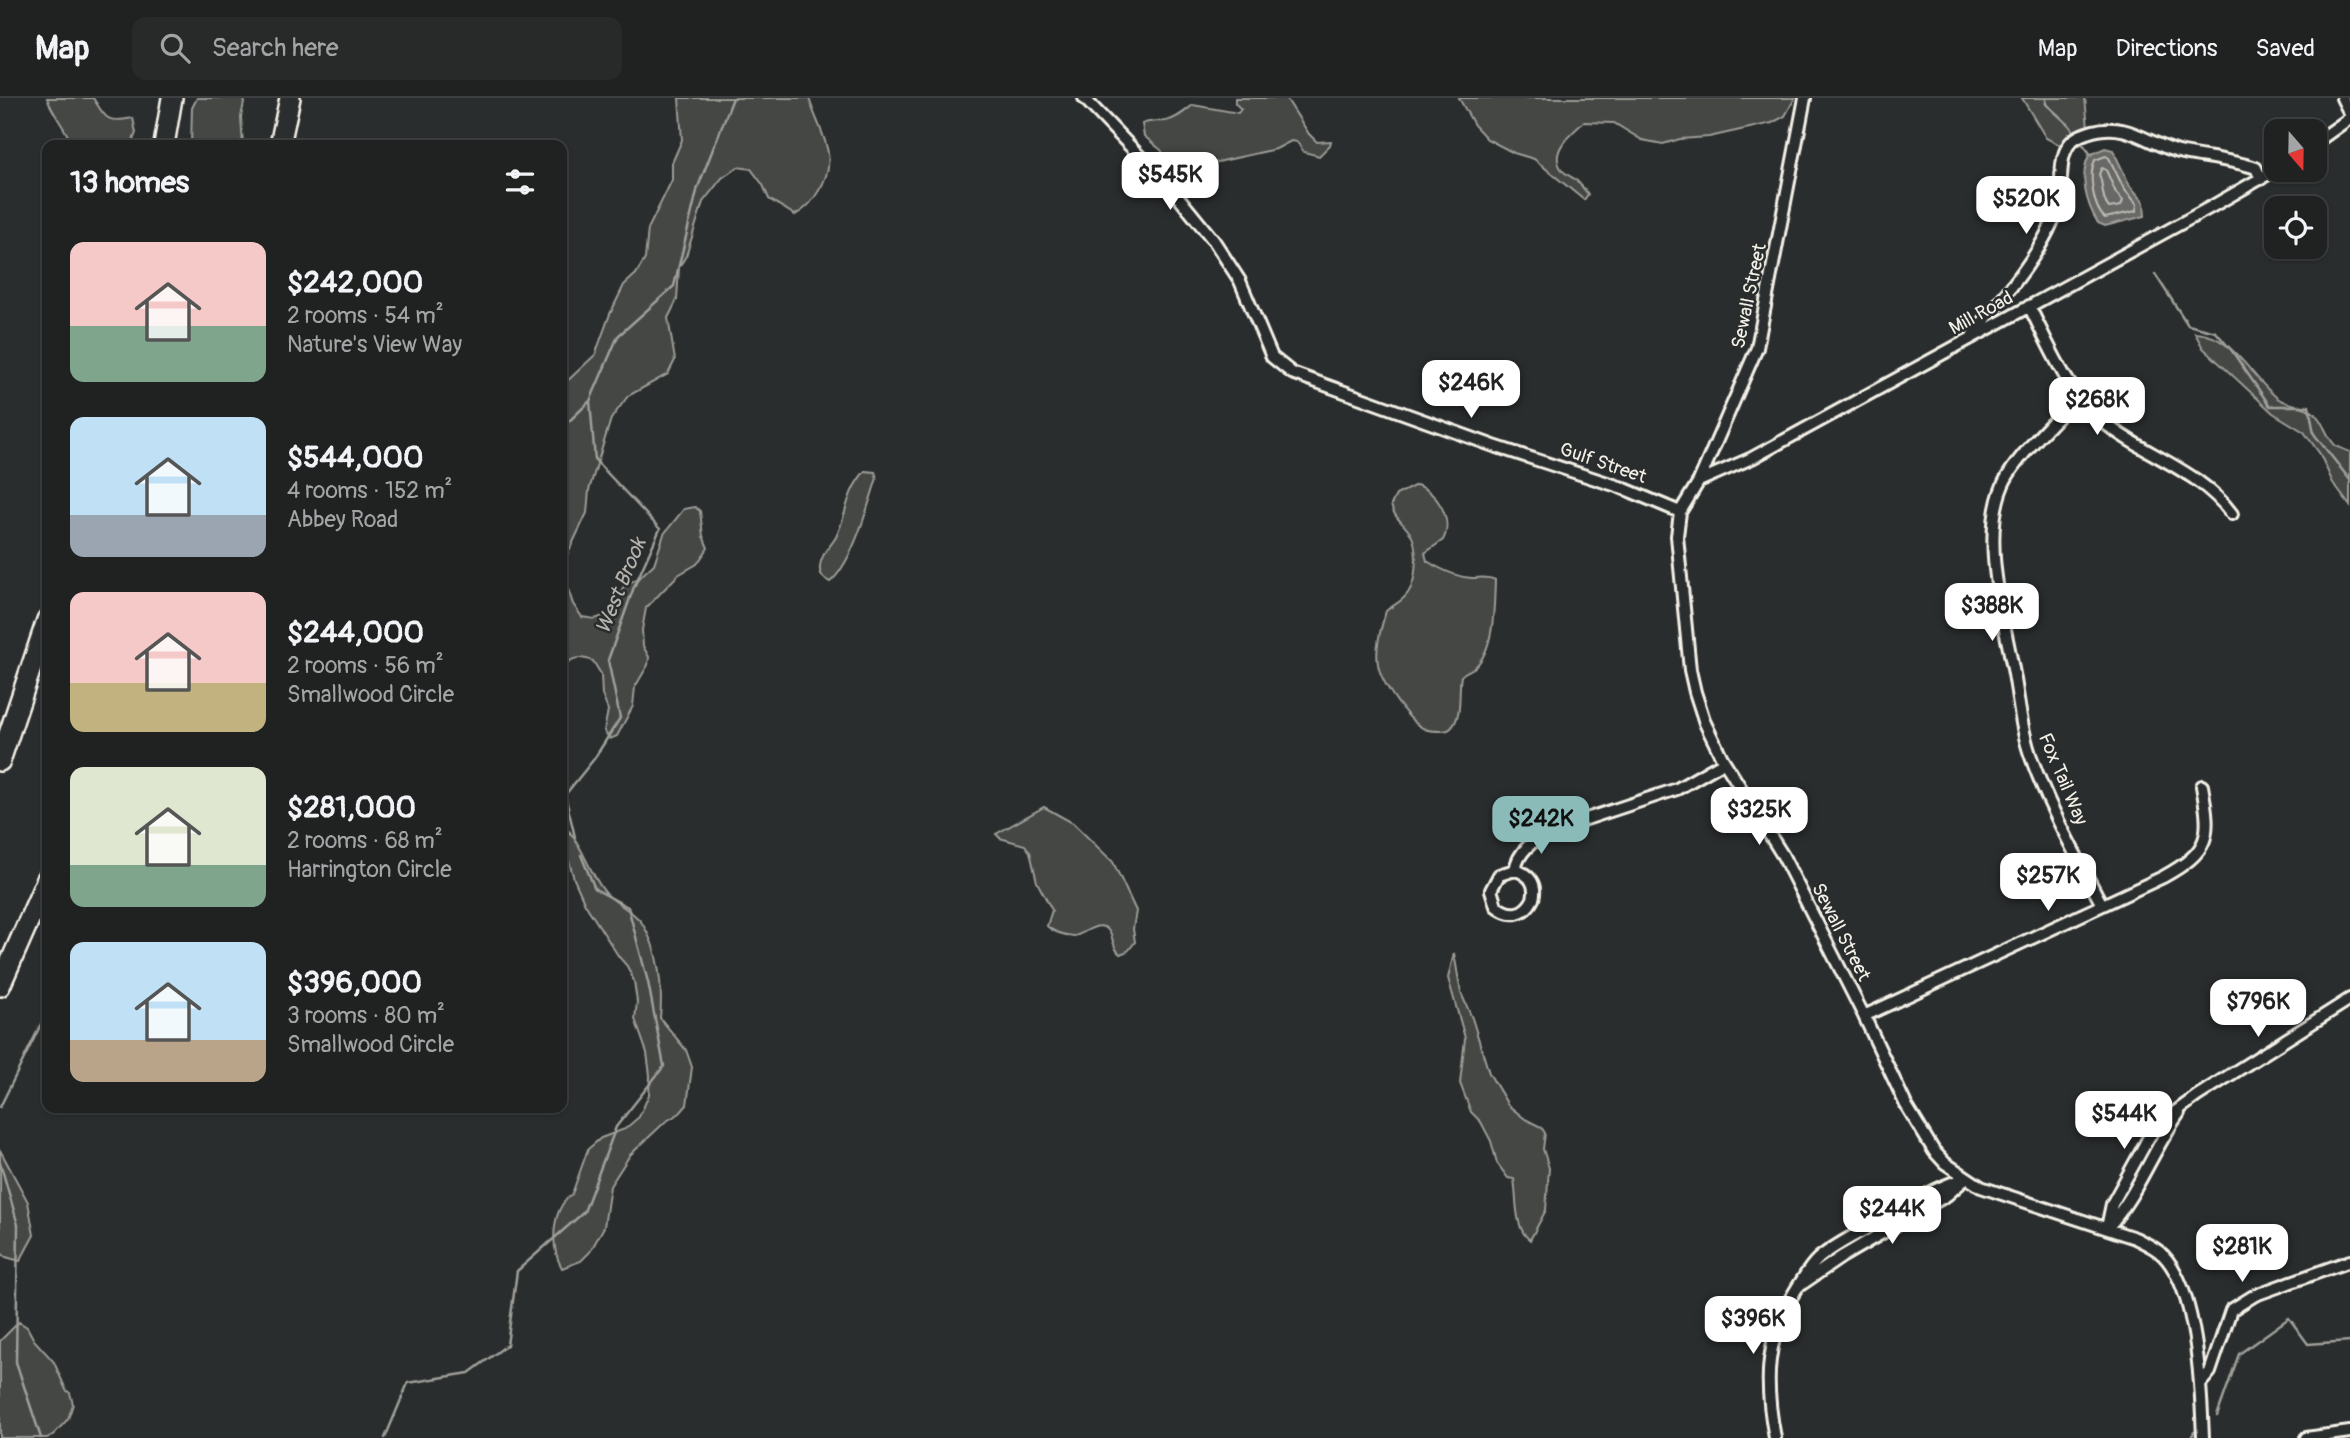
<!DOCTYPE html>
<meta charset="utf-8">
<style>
body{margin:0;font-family:Pangolin,sans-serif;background:#282a2a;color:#f1f3f6;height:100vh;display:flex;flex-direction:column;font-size:26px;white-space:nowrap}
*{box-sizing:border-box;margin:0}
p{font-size:23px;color:#a2a4a5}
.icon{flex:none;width:38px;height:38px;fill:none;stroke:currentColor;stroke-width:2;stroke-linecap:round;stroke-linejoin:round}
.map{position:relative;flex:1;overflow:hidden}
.panel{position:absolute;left:42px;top:42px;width:525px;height:973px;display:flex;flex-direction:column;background:#202222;border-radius:14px;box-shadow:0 2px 5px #0004,0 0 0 2px #3d3f40}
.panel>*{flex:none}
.needle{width:46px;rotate:160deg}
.controls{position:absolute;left:2264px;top:21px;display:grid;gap:14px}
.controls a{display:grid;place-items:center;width:63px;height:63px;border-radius:14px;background:#202222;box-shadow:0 2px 5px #0004,0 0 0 2px #3d3f40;font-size:35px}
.price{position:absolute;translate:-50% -60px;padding:0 16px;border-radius:14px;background:#fff;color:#222;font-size:23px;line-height:46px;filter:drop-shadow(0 2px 4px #0008)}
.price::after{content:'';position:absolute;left:50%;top:42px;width:21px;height:16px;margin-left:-10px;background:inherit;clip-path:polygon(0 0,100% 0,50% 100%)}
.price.on{background:#8bbbb9;color:#111}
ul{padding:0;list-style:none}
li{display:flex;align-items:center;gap:21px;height:175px;padding:0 28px}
li span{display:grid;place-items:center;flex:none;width:196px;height:140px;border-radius:14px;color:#555}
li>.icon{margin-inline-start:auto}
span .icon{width:84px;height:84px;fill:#fffc;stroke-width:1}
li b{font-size:30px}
h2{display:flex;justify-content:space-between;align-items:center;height:84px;padding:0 28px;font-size:30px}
header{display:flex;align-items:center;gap:42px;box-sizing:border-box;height:98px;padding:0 35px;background:#202222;border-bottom:2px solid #3d3f40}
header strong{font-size:33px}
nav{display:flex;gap:38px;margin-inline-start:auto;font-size:24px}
.search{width:490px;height:63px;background:#282a2a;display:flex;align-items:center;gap:18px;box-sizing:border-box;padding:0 24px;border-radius:14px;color:#a2a4a5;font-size:26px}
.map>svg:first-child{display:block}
.green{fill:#444645;stroke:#9c9c96;stroke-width:2}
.water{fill:#676866;stroke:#9f9f9a;stroke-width:2}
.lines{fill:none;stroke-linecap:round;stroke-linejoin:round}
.shore{stroke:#bcbab4;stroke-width:2}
.stream{stroke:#9f9f9a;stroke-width:2.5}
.street-casing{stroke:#f4f1e8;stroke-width:16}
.highway-casing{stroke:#f4f1e8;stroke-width:24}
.street{stroke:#2a2d2e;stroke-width:10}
.highway{stroke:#2a2d2e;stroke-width:19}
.labels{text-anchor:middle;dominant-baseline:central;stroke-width:5;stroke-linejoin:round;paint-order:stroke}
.street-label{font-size:19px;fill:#f4f1e8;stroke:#2a2d2e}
.water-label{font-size:21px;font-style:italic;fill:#b5b3ae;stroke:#2a2d2e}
</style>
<header>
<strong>Map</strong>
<div class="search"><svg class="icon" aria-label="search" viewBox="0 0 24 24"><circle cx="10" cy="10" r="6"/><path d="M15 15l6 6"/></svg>Search here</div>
<nav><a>Map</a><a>Directions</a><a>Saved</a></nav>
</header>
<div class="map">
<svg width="2350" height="1340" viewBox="0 0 2350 1340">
<rect width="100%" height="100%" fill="#2a2d2e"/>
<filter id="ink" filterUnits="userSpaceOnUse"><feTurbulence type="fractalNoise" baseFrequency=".0143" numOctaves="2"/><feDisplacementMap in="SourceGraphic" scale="14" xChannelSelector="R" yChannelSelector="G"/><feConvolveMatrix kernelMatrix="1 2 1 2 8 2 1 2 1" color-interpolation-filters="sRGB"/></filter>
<g filter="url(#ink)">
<path class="green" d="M47 0H93C107 22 107 25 133 20L136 35 131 47H72C66 30 53 17 47 0Z
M197 0H245L241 19 243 47H191L192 10Z
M679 0H809C819 35 842 58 818 94 811 105 806 111 795 117L769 101 763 87 751 71 738 69 722 80 703 104 686 158 679 169 677 202 668 220 675 262 668 276 628 298 611 321 589 392 587 415 566 459 567 488 573 506 582 519 595 521 609 516 624 488 640 479 654 466 664 436 684 411 695 409 700 413 703 438 708 450 697 466 678 477 646 510 642 532 643 548 649 559 648 567 635 589 633 608 617 638 610 641 604 633 608 612 602 597 601 576 593 563C578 558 573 559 562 569V288L595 257 610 216 624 187 636 176 645 161 648 131 672 82V65L682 42Z
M1235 0H1286L1309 36 1317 44 1331 43 1330 47 1319 58 1304 54 1297 44 1291 43 1276 51 1213 65 1194 72 1186 78 1174 72 1161 52 1144 38 1142 26C1152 22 1157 24 1166 23 1177 21 1185 13 1193 7L1238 15 1241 11 1235 5Z
M1459 0H1795L1785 18 1772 25 1709 39 1680 41 1663 46 1642 42 1614 25 1584 24C1572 35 1548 53 1562 72 1565 76 1572 79 1576 82 1580 86 1584 91 1588 96L1584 102 1534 61 1514 55 1487 41 1474 27Z
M2022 0H2085L2089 39 2080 47 2058 46 2046 40Z
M2195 235C2235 237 2250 280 2279 301 2290 308 2304 306 2314 315 2324 323 2326 339 2335 347 2339 350 2346 352 2350 354V408L2333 385 2320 356 2304 334 2273 315 2203 250Z
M865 373 875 374 877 380C868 408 852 466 830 484 823 481 819 476 820 468 821 456 831 448 836 439 848 414 845 396 865 373Z
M1416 387C1437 392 1454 422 1443 442L1425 455 1427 463C1440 471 1455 479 1472 480 1481 480 1487 478 1495 482 1494 506 1495 551 1475 569 1470 573 1465 573 1461 578 1458 593 1463 618 1451 630 1448 633 1445 633 1441 633 1436 633 1429 633 1425 631 1409 625 1380 583 1378 566 1375 549 1381 530 1386 513 1393 507 1402 504 1408 495 1417 482 1419 448 1410 435 1403 424 1394 420 1391 407L1396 397Z
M1044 709 1073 725 1113 764 1136 813 1133 831 1135 844 1128 853 1120 856C1112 850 1114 837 1107 831 1098 822 1083 837 1074 838 1066 838 1053 834 1047 828L1052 812 1037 784 1030 754 1025 747 1000 740 996 736Z
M569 733C584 751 589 774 604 793 614 806 632 811 642 825 659 851 663 889 660 920L686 952 692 969 687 1007 680 1015 665 1024 630 1057 610 1088 604 1129 590 1154 581 1163 562 1170C550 1149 551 1112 572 1096L588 1051 601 1040 625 1031 639 1019 649 997 650 977 647 955 635 921 637 904 634 883 627 868 619 859 585 806 574 781 565 749Z
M1454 855 1461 895 1472 920 1489 975 1508 1007 1525 1021 1541 1029 1545 1035 1543 1051 1549 1070 1546 1112 1530 1142C1514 1131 1517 1099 1514 1081L1508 1080 1497 1065 1491 1043 1481 1024 1471 1014 1460 985 1465 940 1448 880Z
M0 1052 28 1104 34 1137 20 1163 6 1159 0 1154Z
M19 1224 27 1229 34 1242 54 1264 66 1292 70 1295 73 1306 68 1321 54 1336 47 1340H0V1243Z"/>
<path class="water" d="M2105 50 2113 52 2130 88 2144 104 2145 118 2105 128 2098 125C2086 105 2079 79 2089 57Z"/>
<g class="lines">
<path class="shore" d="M2106 58 2109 60 2124 91 2137 106 2136 113 2105 120C2093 110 2088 76 2095 62Z
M2102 70 2106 72 2116 95 2123 103 2121 108 2109 110C2101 101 2104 88 2099 76Z"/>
<path class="stream" d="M2046 0V6L2069 27 2075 35
M2079 41 2092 58
M2155 176 2188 227 2216 234 2232 253 2270 308H2309L2314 336 2350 382
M562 330 590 303
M575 739 565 697 594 661 620 620 608 562 634 489 660 431 595 362 590 303 618 238 674 188 698 89 733 0
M0 1009 47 914
M0 1064 18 1127 16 1264 41 1340
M2217 1318 2239 1256 2289 1220 2308 1246 2350 1243
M385 1340 408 1285 469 1275 507 1247 517 1173 584 1114 616 1029 664 968 648 884 628 809 595 791 581 757
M2191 1340 2194 1334"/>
<defs>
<path id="street" d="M1084 0 1175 95 1214 143 1240 183 1272 259 1292 275 1494 348 1620 389 1680 414
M1805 0 1757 250 1699 383 1680 414 1677 438 1690 572 1695 594 1705 625 1722 660 1783 758 1864 918 1906 1007 1934 1053 1945 1065 1981 1089 2135 1140C2145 1145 2155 1149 2163 1157 2198 1193 2201 1291 2203 1340
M2342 0 2350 16
M2315 45 2350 20
M2029 208C2049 247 2067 294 2101 322 2142 357 2199 371 2232 416
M1973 236C2002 201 2046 151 2058 108 2064 88 2056 57 2073 42 2079 37 2086 35 2093 33 2129 23 2150 48 2183 55 2208 60 2232 62 2256 70L2261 81
M2078 298C2057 320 2014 361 2003 387 1980 440 2004 521 2014 576 2019 603 2021 632 2031 659 2049 710 2077 759 2102 807
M1699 383 1752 360 2211 109 2277 71
M1515 772 1499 777 1491 792 1496 808C1510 820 1525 817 1533 801 1537 787 1530 776 1515 772 1518 753 1534 742 1550 733L1677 691 1724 664
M1864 918 2163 779C2211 753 2211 738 2202 688
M2108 1129C2138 1096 2153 1051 2179 1015
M2107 1130 2112 1106 2149 1039 2159 1026 2197 998 2350 901
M1799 1188 1843 1158 1947 1097 1964 1082
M2200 1286 2210 1274 2231 1212 2255 1197 2350 1163
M1775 1340C1764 1283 1765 1240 1797 1190 1804 1179 1809 1169 1819 1160 1837 1145 1859 1135 1879 1124 1907 1107 1934 1090 1966 1080
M2306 1340 2350 1334"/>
<path id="highway" d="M164 47 172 0
M280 47 290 0
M0 663 47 522
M0 888 47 781"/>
</defs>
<use href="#street" class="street-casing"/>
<use href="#highway" class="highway-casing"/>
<use href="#street" class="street"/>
<use href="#highway" class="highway"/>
</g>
</g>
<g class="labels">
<g class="street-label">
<text transform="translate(1749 198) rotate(-78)">Sewall Street</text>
<text transform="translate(1981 215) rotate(-29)">Mill Road</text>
<text transform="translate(1603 365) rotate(19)">Gulf Street</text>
<text transform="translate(2063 681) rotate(67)">Fox Tail Way</text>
<text transform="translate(1841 834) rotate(63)">Sewall Street</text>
</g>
<g class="water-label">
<text transform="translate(621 488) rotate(-68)">West Brook</text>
</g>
</g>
</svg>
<div class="controls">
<a><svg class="needle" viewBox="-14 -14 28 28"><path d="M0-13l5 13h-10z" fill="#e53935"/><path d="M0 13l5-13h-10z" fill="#a2a4a5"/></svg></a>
<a><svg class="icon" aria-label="locate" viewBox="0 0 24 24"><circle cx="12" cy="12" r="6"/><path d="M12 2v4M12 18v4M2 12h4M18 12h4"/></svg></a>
</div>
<b class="price" style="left:1170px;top:114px">$545K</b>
<b class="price" style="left:2026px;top:138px">$520K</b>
<b class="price" style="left:1471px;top:322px">$246K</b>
<b class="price" style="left:2097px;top:339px">$268K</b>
<b class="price" style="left:1992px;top:545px">$388K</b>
<b class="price" style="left:1759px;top:749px">$325K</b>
<b class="price on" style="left:1541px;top:758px">$242K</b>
<b class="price" style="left:2048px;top:815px">$257K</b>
<b class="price" style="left:2258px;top:941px">$796K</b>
<b class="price" style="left:2124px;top:1053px">$544K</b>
<b class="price" style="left:1892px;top:1148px">$244K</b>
<b class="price" style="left:2242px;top:1186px">$281K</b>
<b class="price" style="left:1753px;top:1258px">$396K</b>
<section class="panel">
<h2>13 homes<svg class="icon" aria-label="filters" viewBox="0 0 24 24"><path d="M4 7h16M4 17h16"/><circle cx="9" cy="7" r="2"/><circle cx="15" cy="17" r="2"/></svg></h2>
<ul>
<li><span style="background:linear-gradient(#f6c9c9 60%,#7fa58c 0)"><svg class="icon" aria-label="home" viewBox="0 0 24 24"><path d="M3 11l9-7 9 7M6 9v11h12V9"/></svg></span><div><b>$242,000</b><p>2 rooms · 54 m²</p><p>Nature's View Way</p></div></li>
<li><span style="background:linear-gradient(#bfe0f5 70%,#9aa5b1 0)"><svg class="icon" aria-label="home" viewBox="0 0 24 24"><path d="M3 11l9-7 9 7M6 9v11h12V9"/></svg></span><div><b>$544,000</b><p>4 rooms · 152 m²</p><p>Abbey Road</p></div></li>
<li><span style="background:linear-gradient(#f6c9c9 65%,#c2b280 0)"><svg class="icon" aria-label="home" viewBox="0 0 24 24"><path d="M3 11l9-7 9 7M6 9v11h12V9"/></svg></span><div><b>$244,000</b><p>2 rooms · 56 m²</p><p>Smallwood Circle</p></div></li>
<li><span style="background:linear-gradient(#dfe7d0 70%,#7fa58c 0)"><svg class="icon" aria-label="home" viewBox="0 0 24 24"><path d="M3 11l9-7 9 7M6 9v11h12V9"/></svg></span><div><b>$281,000</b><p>2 rooms · 68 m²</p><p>Harrington Circle</p></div></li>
<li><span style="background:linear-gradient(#bfe0f5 70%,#b9a48a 0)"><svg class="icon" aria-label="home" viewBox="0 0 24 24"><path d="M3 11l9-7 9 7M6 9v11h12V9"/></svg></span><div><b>$396,000</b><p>3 rooms · 80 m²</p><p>Smallwood Circle</p></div></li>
</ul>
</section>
</div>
